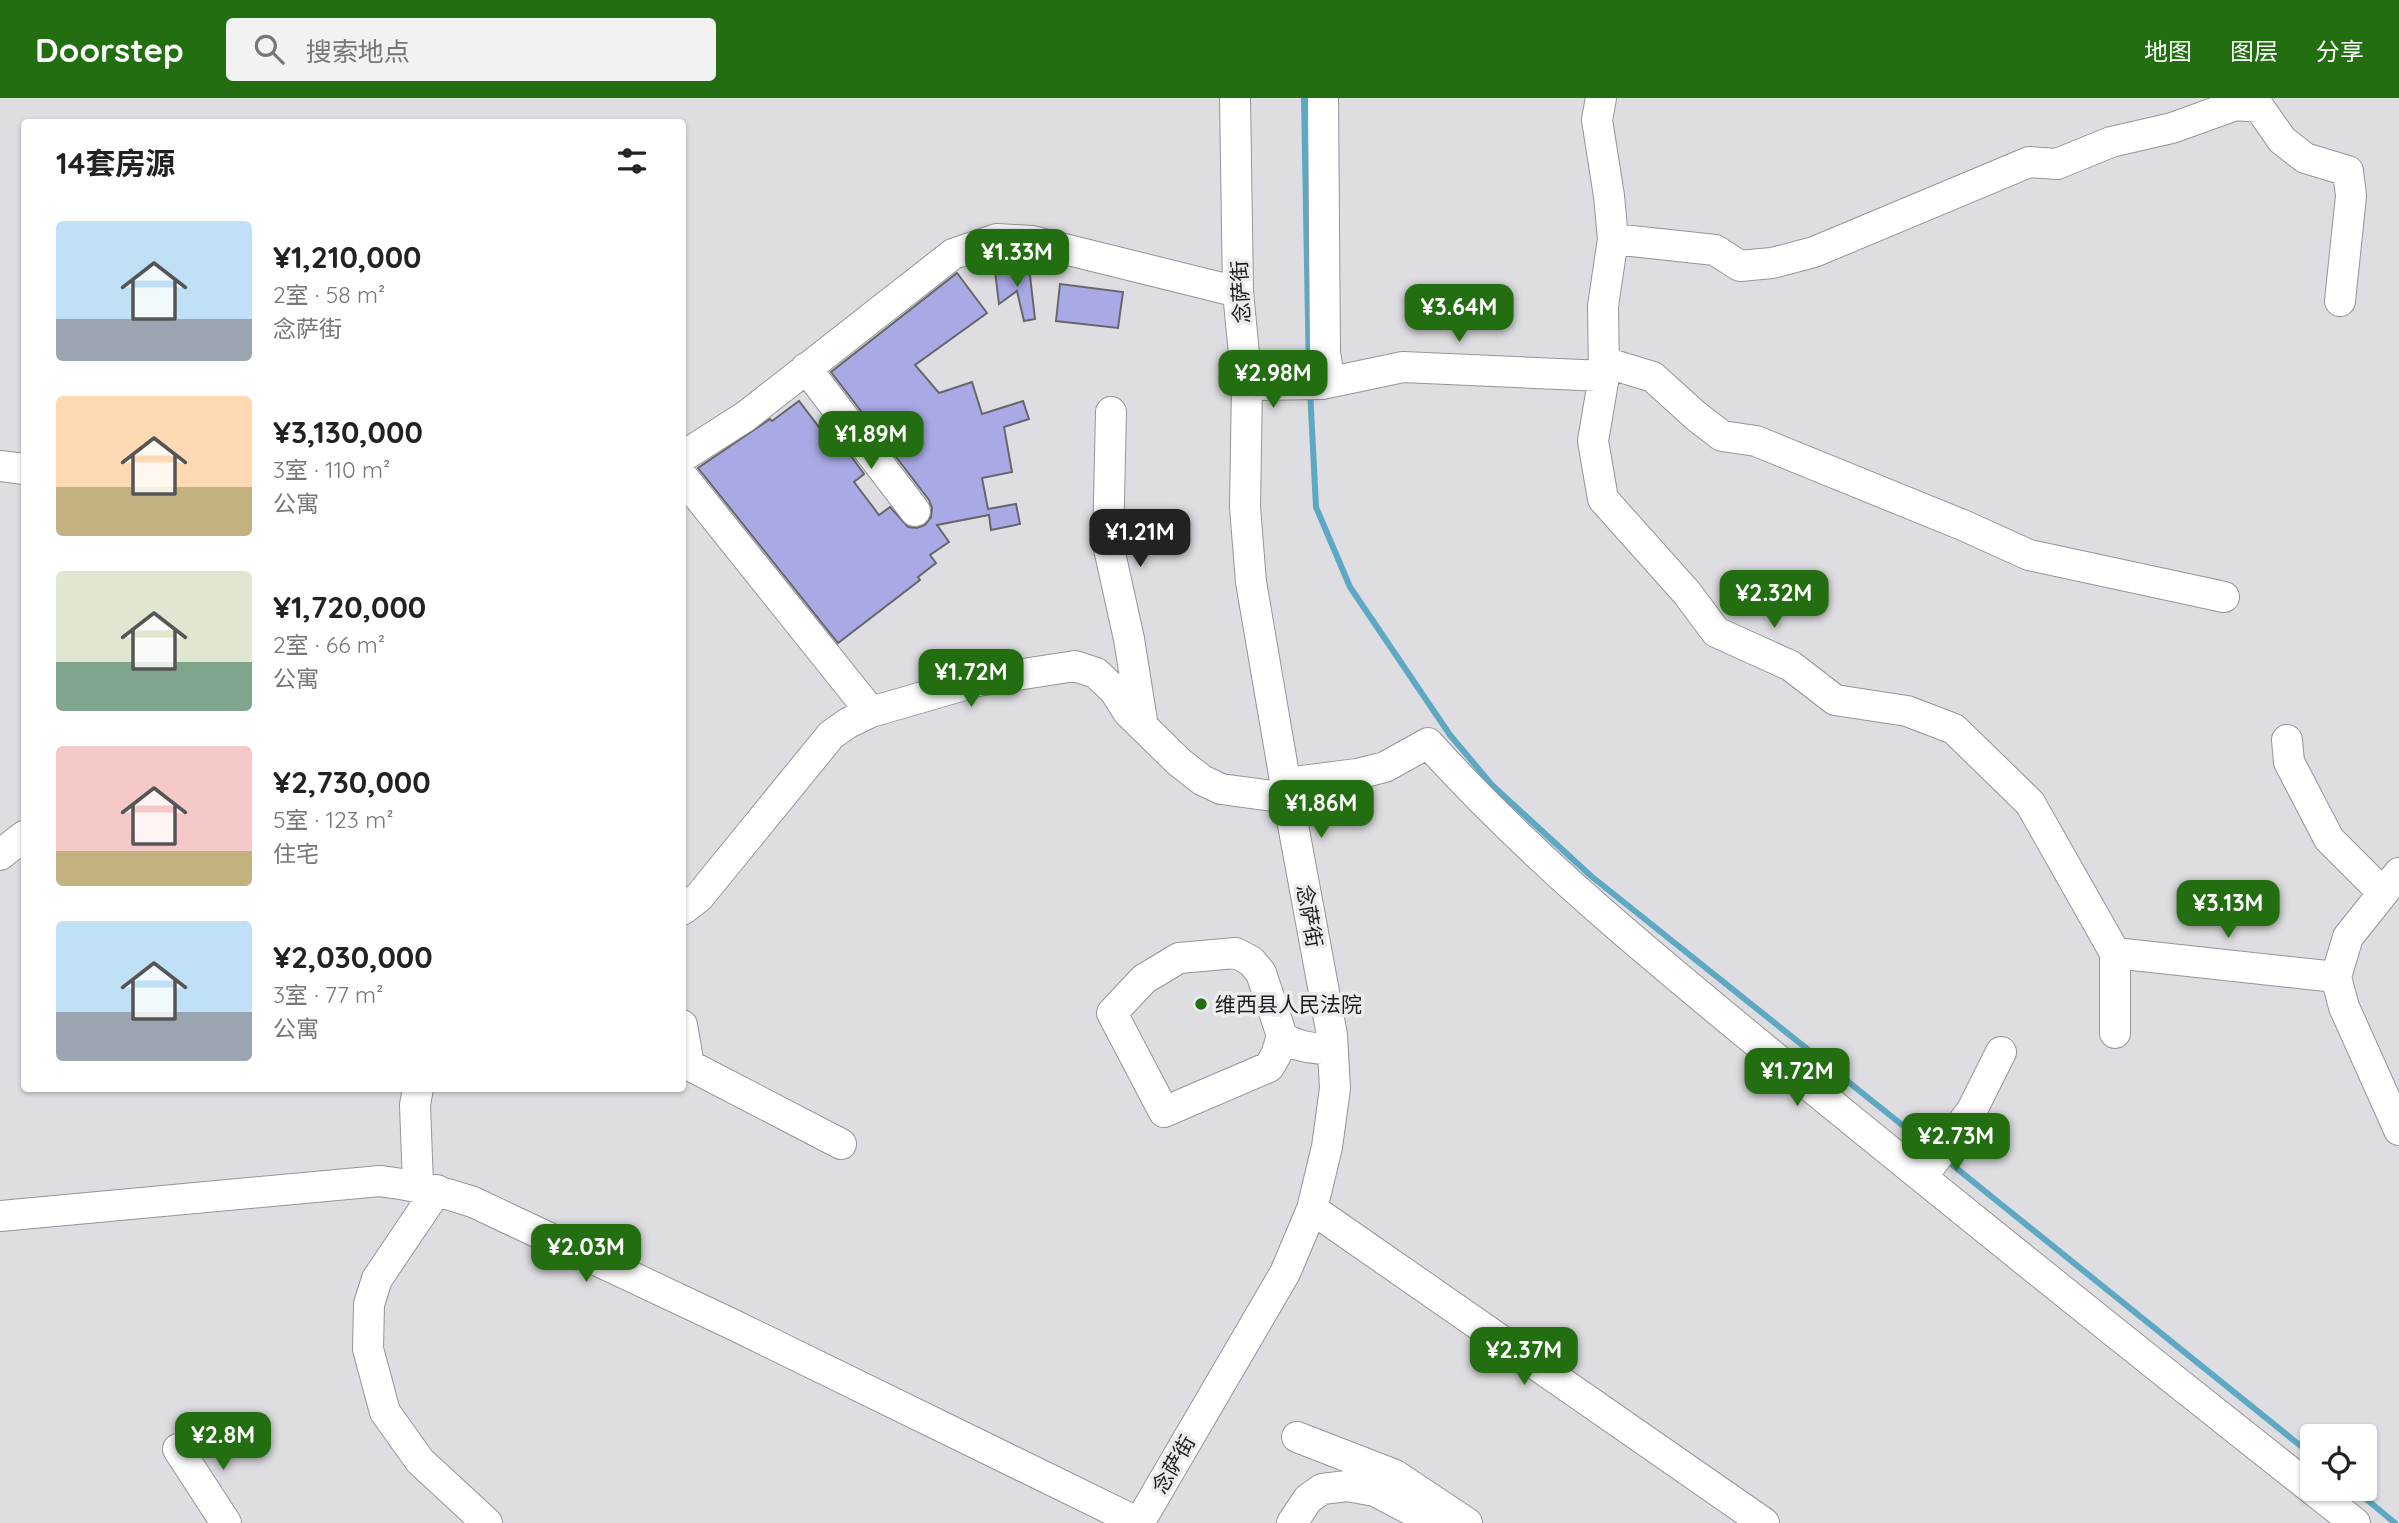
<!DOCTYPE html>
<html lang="zh">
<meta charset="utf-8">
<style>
body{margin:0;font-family:Quicksand,"Noto Sans SC",sans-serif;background:#f2f2f2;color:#222;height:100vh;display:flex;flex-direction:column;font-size:26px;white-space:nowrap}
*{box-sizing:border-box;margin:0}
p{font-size:23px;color:#767676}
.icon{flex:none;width:38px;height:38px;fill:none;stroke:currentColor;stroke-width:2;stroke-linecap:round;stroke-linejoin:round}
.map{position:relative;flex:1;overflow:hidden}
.details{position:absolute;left:21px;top:21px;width:665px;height:973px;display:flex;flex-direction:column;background:#fff;border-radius:7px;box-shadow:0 2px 5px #0004}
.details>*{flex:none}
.controls{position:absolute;left:2300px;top:1326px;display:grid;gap:14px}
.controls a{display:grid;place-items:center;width:77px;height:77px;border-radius:7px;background:#fff;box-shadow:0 2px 5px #0004;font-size:35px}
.price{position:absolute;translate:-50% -60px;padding:0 16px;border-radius:14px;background:#236e10;color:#fff;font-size:23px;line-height:46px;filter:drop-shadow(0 2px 4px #0008)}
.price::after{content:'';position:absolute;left:50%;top:42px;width:21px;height:16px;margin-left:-10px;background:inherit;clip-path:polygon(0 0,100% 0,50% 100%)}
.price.selected{background:#222;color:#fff}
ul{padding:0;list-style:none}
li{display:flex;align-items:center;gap:21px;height:175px;padding:0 35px}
li span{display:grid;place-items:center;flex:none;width:196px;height:140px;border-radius:7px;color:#555}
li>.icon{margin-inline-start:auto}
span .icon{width:84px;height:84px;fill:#fffc;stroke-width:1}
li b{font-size:30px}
h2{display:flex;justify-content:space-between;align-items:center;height:84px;padding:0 35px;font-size:30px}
header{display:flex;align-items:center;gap:42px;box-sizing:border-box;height:98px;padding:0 35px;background:#236e10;color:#fff}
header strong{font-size:33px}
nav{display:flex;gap:38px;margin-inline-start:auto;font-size:24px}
.search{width:490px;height:63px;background:#f2f2f2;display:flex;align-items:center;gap:18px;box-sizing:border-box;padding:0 24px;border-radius:7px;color:#767676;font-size:26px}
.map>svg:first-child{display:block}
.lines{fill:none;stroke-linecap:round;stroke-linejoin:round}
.stream{stroke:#5da8c2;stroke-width:6}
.building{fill:#a9aae5;stroke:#67676a;stroke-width:2}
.minor-casing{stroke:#959598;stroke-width:32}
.minor{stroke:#fff;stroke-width:30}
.poi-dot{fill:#236e10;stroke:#ebecef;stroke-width:2.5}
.labels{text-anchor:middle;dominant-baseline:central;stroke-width:7;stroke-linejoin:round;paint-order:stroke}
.street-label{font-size:21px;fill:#1b1b1c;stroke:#ebecef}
.poi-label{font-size:21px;fill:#1b1b1c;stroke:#ebecef;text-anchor:start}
</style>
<header>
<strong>Doorstep</strong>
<div class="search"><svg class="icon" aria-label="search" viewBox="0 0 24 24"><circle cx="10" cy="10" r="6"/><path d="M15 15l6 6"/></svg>搜索地点</div>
<nav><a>地图</a><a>图层</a><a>分享</a></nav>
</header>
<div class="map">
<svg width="2399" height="1425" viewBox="0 0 2399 1425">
<rect width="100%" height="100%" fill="#dedee2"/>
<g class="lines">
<path class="stream" d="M1304 0 1309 278
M1310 292 1316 409 1350 489 1450 637 1492 687 1591 778 1931 1050
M1945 1061 2312 1357
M2354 1391 2395 1425"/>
</g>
<path class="building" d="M1029 169 1035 221 1024 223 1017 193 999 206 995 173Z
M957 175 987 215 915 267 939 295 972 284 982 316 1023 303 1029 321 1004 329 1012 374 982 380 988 411 1016 406 1020 426 991 432 989 417 937 427 949 444 930 457 936 465 918 479 920 482 838 545 698 370 770 321 772 323 799 303 825 337 832 332 864 376 854 384 879 417 890 409 908 429 917 430 925 427 931 419 932 410 929 402 831 274Z
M1060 186 1123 194 1118 230 1056 223Z"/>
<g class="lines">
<defs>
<path id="minor" d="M1323 0 1325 255 1330 284
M1601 0 1597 22 1609 98 1613 141 1603 208 1604 278 1593 343 1603 401 1687 495 1716 534 1791 568 1835 602 1907 613 1954 631 2030 705 2115 855V935
M1613 141 1715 152 1740 168 1772 165 1814 154 2029 64 2057 66 2111 44 2172 30 2236 7 2259 9 2282 42 2305 60 2348 73 2351 98 2340 203
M1604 264 1653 279 1696 318 1722 338 1756 343 1965 428 2029 457 2224 499
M806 270 915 413
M1247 287 1322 286 1403 269 1604 278
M1111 314 1108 446 1129 541 1143 629
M682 359 746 318 953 156 997 141 1032 143 1238 194
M0 368 24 371
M682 378 871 614
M2287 642 2289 664 2329 741 2382 794
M1286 685 1357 676 1385 669 1428 645C1546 776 1686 886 1822 998 1984 1130 2147 1261 2312 1391
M0 757 24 738
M2399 775 2348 839 2336 879 2344 909 2399 1032
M682 812 699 799 831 637 848 625 871 614 978 583 1075 568 1096 575 1114 592 1128 614 1179 664 1202 682 1221 691 1288 700
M2115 855 2336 879
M682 927 689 967 841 1046
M1282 938 1276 957 1269 969 1164 1014 1112 915 1144 881 1179 860 1236 855 1251 863 1261 875 1282 938C1296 950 1315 950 1333 952
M418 990 415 1007 418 1087
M1922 1079 1972 1012 2001 954
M437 1092 377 1181 369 1206 368 1251 385 1314 420 1363 487 1425
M1312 1111 1764 1425
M0 1118 380 1083C414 1087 441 1093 473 1104L736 1228 1139 1425
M1297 1339 1395 1377 1467 1425
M178 1351 226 1425
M2312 1391 2355 1425
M1139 1425 1285 1175 1312 1111 1327 1049 1335 990 1332 937 1288 700 1251 484 1245 409 1247 287 1238 194 1235 0
M1292 1425 1308 1401 1322 1391 1347 1388 1375 1393 1436 1425"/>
</defs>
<use href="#minor" class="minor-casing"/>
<use href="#minor" class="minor"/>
</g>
<circle class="poi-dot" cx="1201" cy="906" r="7"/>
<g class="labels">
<g class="street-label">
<text transform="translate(1240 194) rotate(-93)">念萨街</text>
<text transform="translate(1310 818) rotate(80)">念萨街</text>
<text transform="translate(1173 1366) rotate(-60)">念萨街</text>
</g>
<g class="poi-label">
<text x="1215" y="906">维西县人民法院</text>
</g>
</g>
</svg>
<div class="controls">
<a><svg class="icon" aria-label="locate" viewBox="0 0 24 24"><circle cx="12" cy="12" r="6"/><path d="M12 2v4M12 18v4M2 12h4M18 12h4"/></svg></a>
</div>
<b class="price" style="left:1017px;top:191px">¥1.33M</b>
<b class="price" style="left:1459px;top:246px">¥3.64M</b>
<b class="price" style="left:1273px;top:312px">¥2.98M</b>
<b class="price" style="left:871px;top:373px">¥1.89M</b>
<b class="price selected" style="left:1140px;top:471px">¥1.21M</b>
<b class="price" style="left:1774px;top:532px">¥2.32M</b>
<b class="price" style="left:971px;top:611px">¥1.72M</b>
<b class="price" style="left:1321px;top:742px">¥1.86M</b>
<b class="price" style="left:2228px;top:842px">¥3.13M</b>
<b class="price" style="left:1797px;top:1010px">¥1.72M</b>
<b class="price" style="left:1956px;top:1075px">¥2.73M</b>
<b class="price" style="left:586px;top:1186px">¥2.03M</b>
<b class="price" style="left:1524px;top:1289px">¥2.37M</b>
<b class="price" style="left:223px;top:1374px">¥2.8M</b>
<section class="details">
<h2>14套房源<svg class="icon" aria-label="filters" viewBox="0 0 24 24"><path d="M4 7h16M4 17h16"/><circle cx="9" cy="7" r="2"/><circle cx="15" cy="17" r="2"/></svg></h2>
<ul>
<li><span style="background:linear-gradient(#bfe0f5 70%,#9aa5b1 0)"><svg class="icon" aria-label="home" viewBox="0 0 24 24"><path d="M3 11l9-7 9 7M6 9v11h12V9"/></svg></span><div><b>¥1,210,000</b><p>2室 · 58 m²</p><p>念萨街</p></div></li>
<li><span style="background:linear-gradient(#ffd9b3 65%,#c2b280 0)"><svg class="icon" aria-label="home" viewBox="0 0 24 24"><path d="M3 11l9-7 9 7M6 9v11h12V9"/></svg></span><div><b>¥3,130,000</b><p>3室 · 110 m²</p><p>公寓</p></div></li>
<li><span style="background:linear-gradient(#dfe7d0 65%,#7fa58c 0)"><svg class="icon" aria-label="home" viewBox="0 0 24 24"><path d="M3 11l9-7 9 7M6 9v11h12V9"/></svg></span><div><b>¥1,720,000</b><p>2室 · 66 m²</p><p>公寓</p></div></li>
<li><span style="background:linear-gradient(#f6c9c9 75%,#c2b280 0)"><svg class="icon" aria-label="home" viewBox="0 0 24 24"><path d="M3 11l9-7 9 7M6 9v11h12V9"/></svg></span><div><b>¥2,730,000</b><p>5室 · 123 m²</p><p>住宅</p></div></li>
<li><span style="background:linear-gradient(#bfe0f5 65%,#9aa5b1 0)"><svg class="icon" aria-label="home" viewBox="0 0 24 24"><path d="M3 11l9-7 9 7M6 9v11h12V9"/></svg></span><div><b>¥2,030,000</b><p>3室 · 77 m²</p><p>公寓</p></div></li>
</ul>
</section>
</div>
